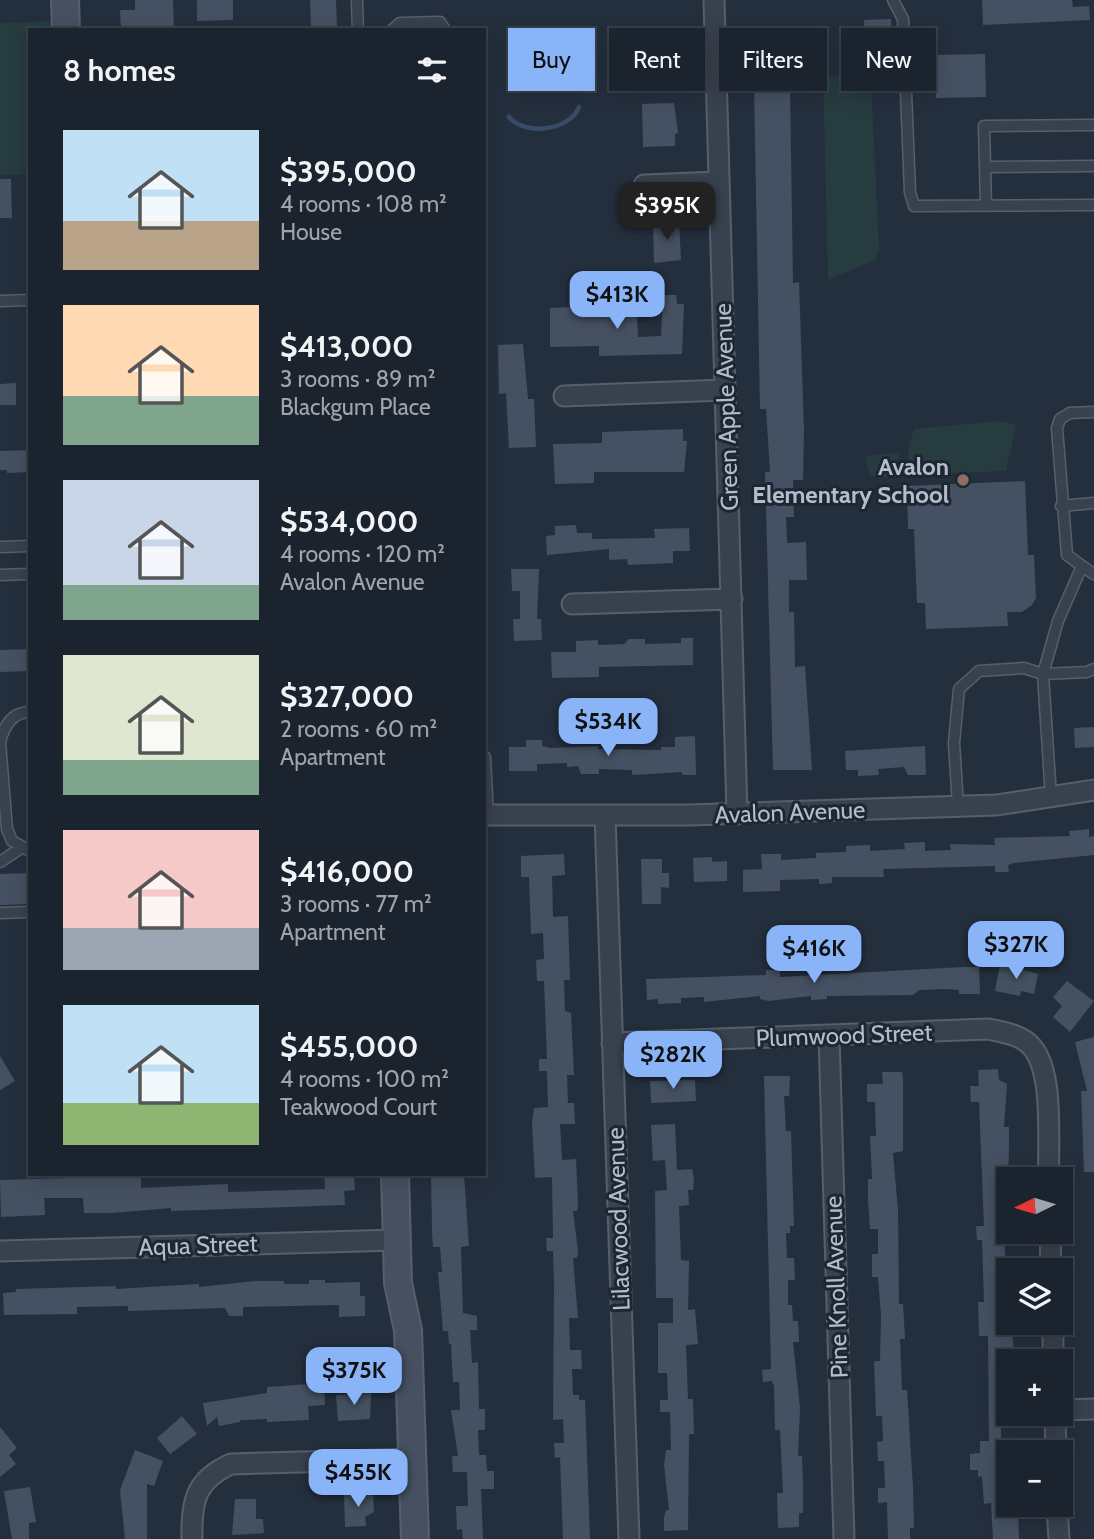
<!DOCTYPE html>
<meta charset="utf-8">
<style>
body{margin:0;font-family:Cabin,sans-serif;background:#242b36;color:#f1f3f6;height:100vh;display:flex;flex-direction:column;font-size:26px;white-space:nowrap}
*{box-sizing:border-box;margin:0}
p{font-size:23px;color:#a0a4aa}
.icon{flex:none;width:38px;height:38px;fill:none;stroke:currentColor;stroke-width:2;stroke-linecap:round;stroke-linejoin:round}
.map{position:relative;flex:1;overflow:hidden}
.sheet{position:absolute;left:28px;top:28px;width:458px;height:1148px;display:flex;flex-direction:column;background:#1b232e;border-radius:0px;box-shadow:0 4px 18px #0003,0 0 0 2px #39404a}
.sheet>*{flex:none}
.top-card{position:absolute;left:508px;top:28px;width:481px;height:63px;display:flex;gap:14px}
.needle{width:46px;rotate:265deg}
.buttons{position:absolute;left:996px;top:1167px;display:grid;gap:14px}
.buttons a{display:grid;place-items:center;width:77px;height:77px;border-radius:0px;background:#1b232e;box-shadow:0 4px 18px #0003,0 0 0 2px #39404a;font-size:35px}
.price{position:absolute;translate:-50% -60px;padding:0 16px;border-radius:14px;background:#8ab4f8;color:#111;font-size:23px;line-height:46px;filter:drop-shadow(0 2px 4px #0008)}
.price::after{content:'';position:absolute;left:50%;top:42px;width:21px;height:16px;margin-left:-10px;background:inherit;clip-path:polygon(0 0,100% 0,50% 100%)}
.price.on{background:#222;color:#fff}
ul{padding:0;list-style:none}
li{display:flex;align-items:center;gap:21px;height:175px;padding:0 35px}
li span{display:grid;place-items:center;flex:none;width:196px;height:140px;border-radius:0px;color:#555}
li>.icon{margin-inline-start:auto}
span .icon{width:84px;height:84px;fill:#fffc;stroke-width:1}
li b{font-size:30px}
h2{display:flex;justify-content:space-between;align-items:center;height:84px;padding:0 35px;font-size:30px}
.tag{padding:0 24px;border-radius:0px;background:#1b232e;box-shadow:0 4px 18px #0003,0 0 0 2px #39404a;font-size:24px;line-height:63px}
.tag.on{background:#8ab4f8;color:#111}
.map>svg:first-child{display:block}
.green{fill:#263c3f}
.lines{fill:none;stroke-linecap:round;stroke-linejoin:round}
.stream{stroke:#394c67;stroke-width:4.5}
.building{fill:#455162}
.lane-casing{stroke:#565f6c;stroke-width:13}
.street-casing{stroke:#565f6c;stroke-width:23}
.secondary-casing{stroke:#565f6c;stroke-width:30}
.lane{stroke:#38414e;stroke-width:10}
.street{stroke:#38414e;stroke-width:19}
.secondary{stroke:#465061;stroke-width:26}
.education-dot{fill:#8d6e63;stroke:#1d2633;stroke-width:2.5}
.labels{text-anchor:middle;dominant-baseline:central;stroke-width:6;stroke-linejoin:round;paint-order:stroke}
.street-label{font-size:24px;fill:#b4bcc9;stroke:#1d2633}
.poi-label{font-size:24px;font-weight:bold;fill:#b4bcc9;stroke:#1d2633;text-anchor:end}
</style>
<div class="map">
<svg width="1094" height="1539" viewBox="0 0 1094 1539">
<rect width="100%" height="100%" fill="#242f3e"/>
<path class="green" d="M53 21V30H30V174L0 175V23Z
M867 74 871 81 879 249 875 260 828 280 823 76Z
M999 421 1016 425 1006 471 910 475 908 453 914 429Z
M899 453 896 476 878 479 870 474 865 456Z"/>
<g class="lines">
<path class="stream" d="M509 117C524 136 570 131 579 107"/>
</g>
<path class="building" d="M135 0H173L174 30 121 28 120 10H135Z
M197 0H233V20L197 21Z
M310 0H336L337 30H311Z
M982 0H1072L1073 7 1089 6 1090 20 983 25Z
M891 19 893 47 866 49 864 20Z
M985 54 986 97 936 98 935 55Z
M790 84 793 283 799 282 804 430 803 480H793L794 517H786L787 543 806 542 807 580H789V612H794L795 667 805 666 812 770H773L765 472H770L766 409H760L754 85Z
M674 103 678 133 675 134V146L643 147 642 104Z
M0 179H11L12 218H0Z
M679 222 681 260 654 263 653 223Z
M663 295H676L677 304H684L682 354 599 356V346L550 347V308L588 306 589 317 637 315 638 337 661 336Z
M523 344 528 399H534L536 447 509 448 506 393 499 394 498 345Z
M16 383V405H0V384Z
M683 429V441H687L684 472H594V483L555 484 553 444 602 443V432Z
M30 450V472L7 473V470H0V451Z
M1025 481 1028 555H1034L1036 598 1032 605 1022 612H1007L1008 626 926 629 925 603H917L914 529H908L907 486Z
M576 525 577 533H592V539L655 538 654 529 689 528 690 551H673V563L628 565 627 559 609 560V549L547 555 546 536 555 535V526Z
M511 569H539L537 619H541L542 640 514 641 513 619H520V591H512Z
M681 638H693V665L599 667V677L552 678 551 652H576V641L598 640V645L624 644 629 639H645V644L681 643Z
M30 649V671L0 672V650Z
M1094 727V747L1075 748 1074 728Z
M695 736 696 775H682V772L632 775V770L599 769V774H581L578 766 567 767V763L537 764V771H509V747H526V740H542V746L551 748 598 746V749L661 750V747H675V737Z
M925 746 926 775H908L904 767 878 769 879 775 858 776V770H846L845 751Z
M1089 829V837L1094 836V855L1014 863 1008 865 1009 872H995V866L883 869 884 877H832V883L819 884V879L780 880V891L743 892V870L762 869 761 854H781V860L816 858V853L846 852V846L870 845V851L905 849 904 843 925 842V851L951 850 950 844 995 845 994 838 1070 836 1069 831Z
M564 854 565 875 552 876 553 917 568 916 570 980H564L565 1011 571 1013 573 1056 574 1075H567L568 1103H574L575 1124H560L562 1160 576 1159 578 1204 577 1211H573L578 1251 577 1258H573L578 1318H569L570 1350H581L582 1369H572L573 1395H579V1400H585L590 1539H563L560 1457 555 1458 554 1443H564L563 1419 553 1420 554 1286 553 1251H547L546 1238H553L552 1177 535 1178 532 1124 534 1108 548 1107 547 1071H539V1059H547L544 981H537L536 960 544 959 543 933 531 934 529 877H521V856Z
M712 857V862L727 861V881L694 882 693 858Z
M641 859H662V873H669V888L661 887V904H642Z
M30 873V904L0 905V874Z
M1000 964 1038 974 1034 994 1021 991 1020 996 995 991Z
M963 967H979L980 994H959V990L945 989 919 990 913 995 827 996V999L811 1000V996L768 1001 760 999V996L704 1002V997L681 998V1003L658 1004V999L647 1000 646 979 766 975V970H780V977Z
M1067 981 1094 1001 1070 1032 1053 1017 1062 1006 1053 997Z
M1094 1037V1172H1084L1081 1091H1087L1075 1042Z
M0 1056 15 1081 0 1090Z
M998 1069 999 1080 1007 1084 1004 1127H1009V1146L1008 1185H1002L1003 1220H1008V1239H1004L1008 1286H1002L1003 1324 1012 1323 1014 1360 1008 1362V1425H1001V1453H1008V1505H1018L1019 1539H993L991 1503 984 1504 982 1476 978 1477V1470H970V1454L980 1453V1441H989L988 1336H979L978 1302H984L982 1240H977L976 1226H984L979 1102H971L970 1086H979L978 1070Z
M882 1072H902L903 1079V1151L893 1153 898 1210 899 1304H903L905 1339H900L902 1390H907L913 1487 914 1528H910V1539H888L887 1502 878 1503V1488H885L884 1461H878L877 1442 883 1441 882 1416H876L874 1361H880L881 1315 878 1277H872V1254H878V1229H870L868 1200V1179H872L870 1136H876L875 1102H867V1084H883Z
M764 1076H790L789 1096H784L786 1131H791L794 1226H790V1233H786L787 1258H794L795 1280H788V1305H792L793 1321H798L799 1342H793L800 1408 798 1456H802L803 1482V1513H799V1527L778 1528 777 1493H783L780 1430H775L774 1386 772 1381 763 1382 762 1370 771 1369Z
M695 1080 696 1101 651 1103 650 1081Z
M675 1124 677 1170 692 1169 694 1178 693 1190H688L689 1205 679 1206 681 1260 689 1261 688 1310 695 1309 698 1344 686 1345 688 1399H693L694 1434H689L688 1530 664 1531V1518L666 1510H669L664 1465 666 1450H671L670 1412H660V1400H668L667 1373H658V1323H673V1298H656L655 1191 667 1190 665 1160 653 1161 651 1125Z
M70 1174 141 1175V1188L228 1184V1192L325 1189 324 1174H354L355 1190 344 1191 345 1205 171 1211V1208L111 1213H84L83 1198H44L45 1215 1 1217 0 1180 70 1178Z
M431 1174H464L469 1246 461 1247 463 1313 477 1316V1330H470L472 1363 478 1362 479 1409H485V1430H478L479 1455H486L487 1471H494V1489H481L483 1539H463L462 1529 457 1530 456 1506H468L467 1472H453L452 1456H458L451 1410H460L459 1382H453L451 1344H449L448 1331H443L438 1272H442L440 1247H433L432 1231Z
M309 1280H325V1283L360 1282V1296H365V1316L339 1317V1305L243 1307V1316H229L225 1308 128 1311V1306L77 1307V1314L4 1315 3 1293 16 1292V1289L116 1286V1289L199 1284V1287L255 1281H284V1284H309Z
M324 1383 325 1405 308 1406 309 1420 267 1422V1419L240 1420V1422L219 1426 217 1417 207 1426 203 1403 267 1393V1387Z
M371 1393 370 1419 338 1421 336 1395Z
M182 1416 197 1434 170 1454 157 1438Z
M0 1427 17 1448 9 1455 16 1464 0 1477Z
M135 1450 163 1461 154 1486 147 1484V1539H125L120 1490Z
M30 1487 36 1522 29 1523V1539H12L4 1491Z
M373 1493 374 1512 365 1517 366 1526 345 1527 344 1494Z
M235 1499H256V1519H263L264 1533 232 1535Z"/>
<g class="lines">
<defs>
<path id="lane" d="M357 0 358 30
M893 0 903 19 910 192 914 206 1094 205
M392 30 400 23 440 22 445 30
M985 167 1094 166
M986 206 984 126 1094 125
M0 301 30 300
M1061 506 1094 503
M0 547 30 546
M1082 566 1067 555 1057 428 1060 419 1070 413 1094 412
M1094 574 1082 566 1058 621 1043 674 1087 672 1094 669
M0 575 28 574
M30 712C12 712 4 726 0 742L7 829 12 841 30 851
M485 757 488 815
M958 806 954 743 959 689 979 671 1024 668 1043 674 1051 797
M0 862 21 848
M0 913 30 912"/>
<path id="street" d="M714 0 737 814
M644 185 719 182
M564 396 725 390
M572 604 732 599
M485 815H689L997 805 1094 790
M605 815 629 1539
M829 1036 844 1539
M612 1043 988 1029C1003 1032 1022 1035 1032 1047 1055 1074 1047 1144 1049 1180
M1050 1232 1051 1270
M0 1251 397 1240
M1053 1323V1362
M1060 1410 1094 1409
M1055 1414 1056 1452
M1057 1505 1059 1539
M192 1539C191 1502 195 1480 231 1464L413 1459"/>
<path id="secondary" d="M65 0 66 30
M395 1174 398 1283 408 1330 415 1539"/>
</defs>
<use href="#lane" class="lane-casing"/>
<use href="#street" class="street-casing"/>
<use href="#secondary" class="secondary-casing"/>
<use href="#lane" class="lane"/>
<use href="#street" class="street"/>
<use href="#secondary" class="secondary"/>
</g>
<circle class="education-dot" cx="963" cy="480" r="7"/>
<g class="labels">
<g class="street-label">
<text transform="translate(726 407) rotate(-92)">Green Apple Avenue</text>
<text transform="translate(790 812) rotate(-2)">Avalon Avenue</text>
<text transform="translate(844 1035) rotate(-2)">Plumwood Street</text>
<text transform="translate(618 1219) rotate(-92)">Lilacwood Avenue</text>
<text transform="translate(198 1245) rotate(-2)">Aqua Street</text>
<text transform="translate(836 1287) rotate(-92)">Pine Knoll Avenue</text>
</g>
<g class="poi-label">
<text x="949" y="466">Avalon<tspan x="949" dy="28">Elementary School</tspan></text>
</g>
</g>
</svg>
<div class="buttons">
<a><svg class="needle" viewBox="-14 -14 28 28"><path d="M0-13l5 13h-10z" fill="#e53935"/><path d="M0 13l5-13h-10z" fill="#a0a4aa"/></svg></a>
<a><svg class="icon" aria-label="layers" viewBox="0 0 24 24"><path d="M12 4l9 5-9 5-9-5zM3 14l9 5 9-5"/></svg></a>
<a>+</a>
<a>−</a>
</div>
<b class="price on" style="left:667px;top:242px">$395K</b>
<b class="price" style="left:617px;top:331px">$413K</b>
<b class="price" style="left:608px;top:758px">$534K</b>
<b class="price" style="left:1016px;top:981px">$327K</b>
<b class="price" style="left:814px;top:985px">$416K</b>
<b class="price" style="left:673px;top:1091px">$282K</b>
<b class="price" style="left:354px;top:1407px">$375K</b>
<b class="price" style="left:358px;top:1509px">$455K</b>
<div class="top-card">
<a class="tag on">Buy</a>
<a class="tag">Rent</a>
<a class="tag">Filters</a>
<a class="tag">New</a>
</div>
<section class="sheet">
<h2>8 homes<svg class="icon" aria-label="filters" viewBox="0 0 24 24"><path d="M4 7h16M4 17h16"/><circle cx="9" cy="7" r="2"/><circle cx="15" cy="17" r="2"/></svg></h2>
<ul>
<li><span style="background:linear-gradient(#bfe0f5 65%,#b9a48a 0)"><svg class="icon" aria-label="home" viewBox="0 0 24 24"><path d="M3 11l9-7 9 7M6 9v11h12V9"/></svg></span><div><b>$395,000</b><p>4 rooms · 108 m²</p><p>House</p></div></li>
<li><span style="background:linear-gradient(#ffd9b3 65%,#7fa58c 0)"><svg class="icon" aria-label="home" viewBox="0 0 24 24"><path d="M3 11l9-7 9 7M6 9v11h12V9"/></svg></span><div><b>$413,000</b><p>3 rooms · 89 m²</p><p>Blackgum Place</p></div></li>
<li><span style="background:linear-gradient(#c9d6e8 75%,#7fa58c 0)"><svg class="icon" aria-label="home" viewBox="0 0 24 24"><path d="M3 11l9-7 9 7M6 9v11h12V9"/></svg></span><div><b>$534,000</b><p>4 rooms · 120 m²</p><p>Avalon Avenue</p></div></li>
<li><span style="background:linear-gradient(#dfe7d0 75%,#7fa58c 0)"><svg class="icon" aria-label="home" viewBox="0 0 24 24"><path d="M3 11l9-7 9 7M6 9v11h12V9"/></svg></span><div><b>$327,000</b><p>2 rooms · 60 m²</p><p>Apartment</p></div></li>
<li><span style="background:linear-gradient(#f6c9c9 70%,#9aa5b1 0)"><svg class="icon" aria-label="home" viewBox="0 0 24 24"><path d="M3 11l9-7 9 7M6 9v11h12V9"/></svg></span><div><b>$416,000</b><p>3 rooms · 77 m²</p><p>Apartment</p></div></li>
<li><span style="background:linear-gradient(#bfe0f5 70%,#8fb573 0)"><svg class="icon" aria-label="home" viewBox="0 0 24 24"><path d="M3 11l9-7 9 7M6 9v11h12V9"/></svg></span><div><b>$455,000</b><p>4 rooms · 100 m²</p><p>Teakwood Court</p></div></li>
</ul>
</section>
</div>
